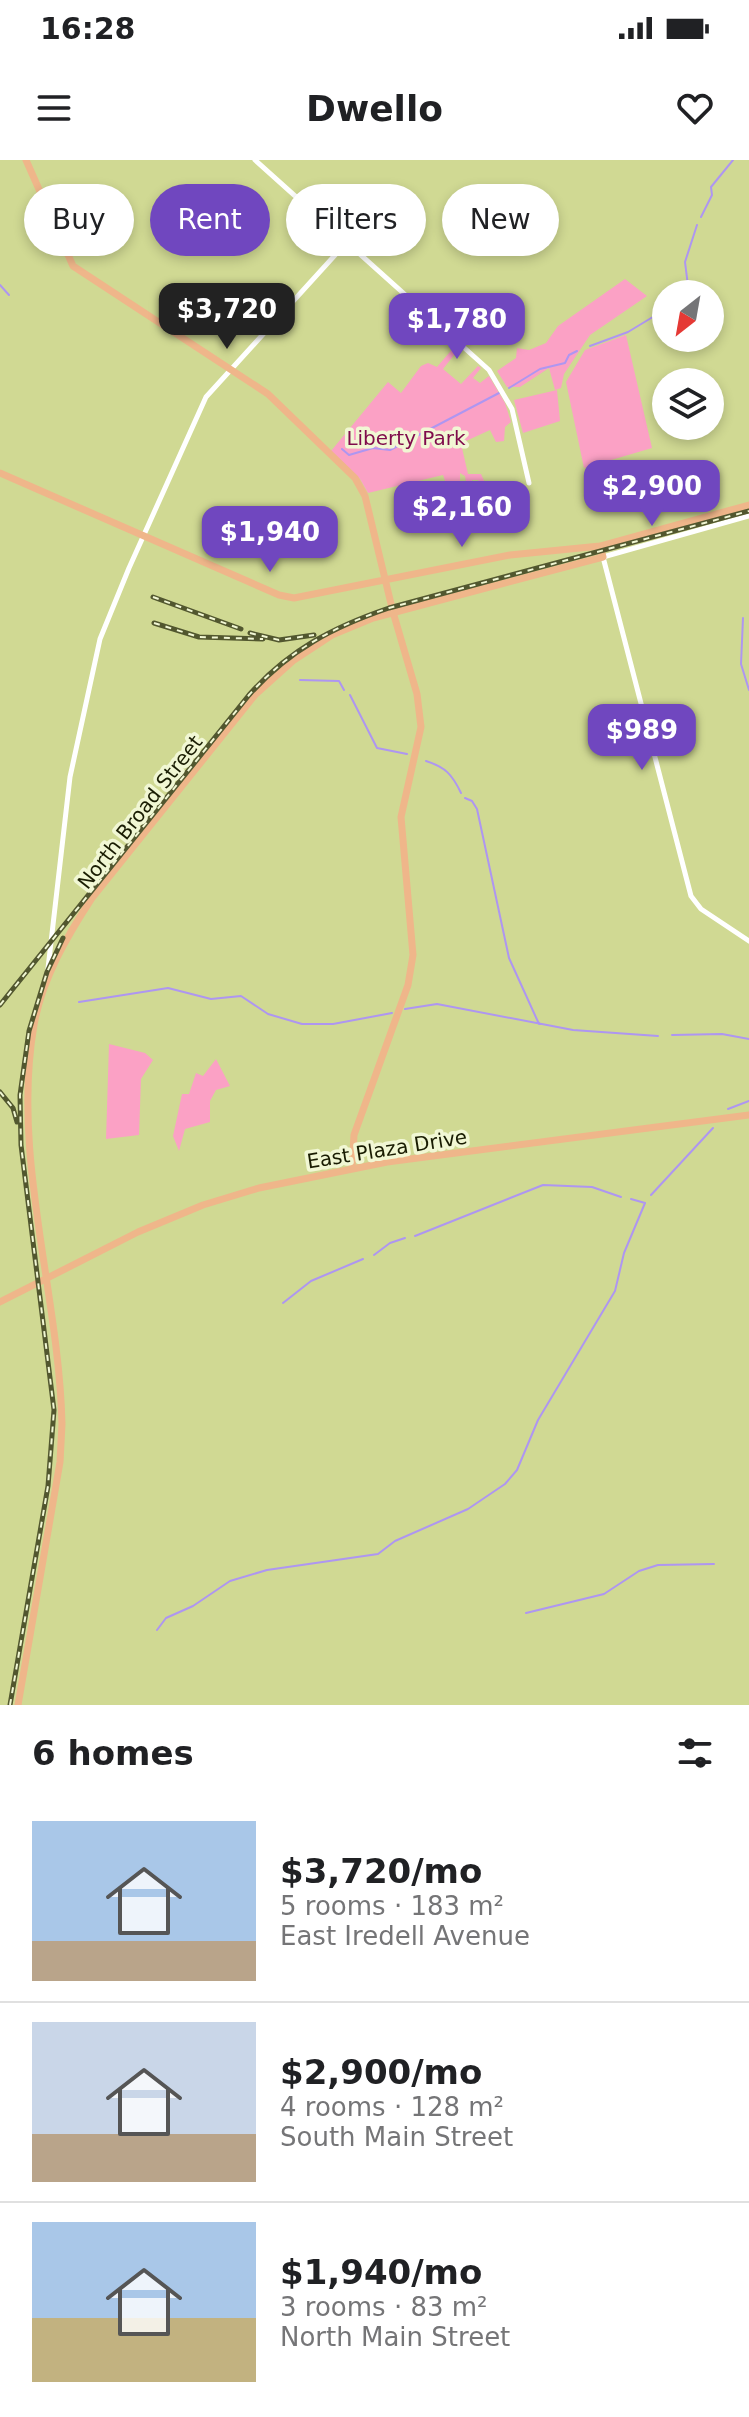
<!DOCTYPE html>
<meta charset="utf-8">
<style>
body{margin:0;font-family:"DejaVu Sans",sans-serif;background:#f2f2f2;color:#202124;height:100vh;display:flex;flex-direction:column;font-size:30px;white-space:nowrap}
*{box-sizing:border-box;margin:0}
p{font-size:26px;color:#757577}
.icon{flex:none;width:44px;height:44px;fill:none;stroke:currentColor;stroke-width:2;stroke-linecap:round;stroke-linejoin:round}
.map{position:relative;height:1545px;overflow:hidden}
.side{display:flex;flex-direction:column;background:#fff;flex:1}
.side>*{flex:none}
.hud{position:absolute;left:24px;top:24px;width:702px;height:72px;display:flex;gap:16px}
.needle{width:52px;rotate:211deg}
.fabs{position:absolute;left:652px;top:120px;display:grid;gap:16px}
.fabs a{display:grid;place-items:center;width:72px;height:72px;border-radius:50%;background:#fff;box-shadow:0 4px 12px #0003;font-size:40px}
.price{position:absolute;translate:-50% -68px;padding:0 18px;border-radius:16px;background:#7047bf;color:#fff;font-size:26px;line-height:52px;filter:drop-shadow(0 2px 4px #0008)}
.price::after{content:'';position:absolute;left:50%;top:48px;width:24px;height:18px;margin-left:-12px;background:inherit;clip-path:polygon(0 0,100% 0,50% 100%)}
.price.selected{background:#222;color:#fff}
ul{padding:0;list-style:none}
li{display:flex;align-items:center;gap:24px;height:200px;padding:0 32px}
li+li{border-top:2px solid #e0e0e0}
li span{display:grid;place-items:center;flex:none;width:224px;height:160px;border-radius:0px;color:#555}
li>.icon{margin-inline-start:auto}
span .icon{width:96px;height:96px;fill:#fffc;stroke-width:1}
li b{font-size:34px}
h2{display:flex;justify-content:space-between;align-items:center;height:96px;padding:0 32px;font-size:34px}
.pill{padding:0 28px;border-radius:36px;background:#fff;box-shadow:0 4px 12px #0003;font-size:28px;line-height:72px}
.pill.selected{background:#7047bf;color:#fff}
.status{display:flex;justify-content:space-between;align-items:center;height:56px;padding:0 40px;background:#fff;direction:ltr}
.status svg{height:22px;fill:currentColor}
header{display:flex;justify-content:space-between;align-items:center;height:104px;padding:0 32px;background:#fff;font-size:36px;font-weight:800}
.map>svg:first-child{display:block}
.green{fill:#fba1c5}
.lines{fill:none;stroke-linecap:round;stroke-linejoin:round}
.stream{stroke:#ae96f1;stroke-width:2}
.minor{stroke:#fff;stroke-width:5}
.major{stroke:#efb68a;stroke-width:7}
.rail-casing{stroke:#52572f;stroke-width:5}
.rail{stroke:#f1f7d4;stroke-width:2;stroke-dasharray:6;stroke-linecap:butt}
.labels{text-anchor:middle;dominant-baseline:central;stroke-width:7;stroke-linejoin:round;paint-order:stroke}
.park-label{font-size:20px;fill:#7f0b4b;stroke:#f1f7d4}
.street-label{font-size:20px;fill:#191c02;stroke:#f1f7d4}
</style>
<div class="status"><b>16:28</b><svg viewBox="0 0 49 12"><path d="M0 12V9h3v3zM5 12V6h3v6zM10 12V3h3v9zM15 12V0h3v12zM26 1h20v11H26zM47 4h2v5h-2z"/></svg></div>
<header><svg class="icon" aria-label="menu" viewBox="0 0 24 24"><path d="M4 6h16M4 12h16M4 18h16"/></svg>Dwello<svg class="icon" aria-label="heart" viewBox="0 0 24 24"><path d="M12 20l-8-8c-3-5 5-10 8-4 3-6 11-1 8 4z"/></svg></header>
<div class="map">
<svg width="749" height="1545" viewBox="0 0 749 1545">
<rect width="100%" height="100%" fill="#d0d993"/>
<path class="green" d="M625 119 647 136 590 175 564 214 561 228 555 230 549 208 520 227H507L497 211 516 198 517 188 529 190 546 183 558 166Z
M626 175 652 288 584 308 566 222 585 190Z
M455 186 458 190 443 209 461 224 478 206 481 208 473 218 480 223 489 216 505 243 511 262 505 267 504 281 496 282 490 270 466 281 462 288 468 314H481L485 323 481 325 478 320H472L473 332 468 333 465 316 460 313V336L451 338 443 315 368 333 360 319 331 291 388 222 401 233 421 206 428 203 437 207Z
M557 230 560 261 523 273 514 240Z
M109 884 145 893 153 900 141 919 139 975 106 979Z
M216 899 230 926 216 930 210 941V962L185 969 179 991 173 976 182 934H189L196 913 203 916Z"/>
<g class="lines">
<path class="stream" d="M701 57 712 35 711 27 733 0
M0 125 9 135
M681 134 688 126 685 102 697 65
M590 186 628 172 666 149
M509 228 540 209 565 203 569 195 577 191
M342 289 349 295 373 288 390 290 499 233
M743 458 741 504 749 530
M300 520 339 521 344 530
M350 535 377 588 407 594
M426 601C445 607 452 614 461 633
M465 638 472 641 477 649 509 798 539 864
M79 842 168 828 211 839 241 836 268 854 302 864H333L392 853
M405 849 437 844 573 870 658 876
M672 875 722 874 749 879
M728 949 749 941
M651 1035 713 968
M415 1076 543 1025 592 1027 621 1037
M374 1095 390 1083 405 1078
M283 1143 311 1121 363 1099
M526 1453 604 1434 639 1411 658 1405 714 1404
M157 1470 166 1458 193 1446 230 1421 267 1410 378 1394 395 1381 468 1349 505 1324 517 1310 538 1260 615 1131 624 1093 645 1043 631 1039"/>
<path class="minor" d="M255 0 489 210 512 249 529 323
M749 356 603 397 691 736 701 749 749 781
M47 817 70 617 100 479 129 408 206 237 376 50"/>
<path class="major" d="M26 0 73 106 268 234 355 318 365 336 393 452 417 534 421 567 401 657 413 795 408 825 354 975 352 1008
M0 313 279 435 294 438 510 395 600 386 749 345
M0 1142 138 1072 203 1045 259 1028 387 1002 749 955
M18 1545 60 1302 62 1264C59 1133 11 996 34 865 42 819 67 776 92 738L255 535 294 500 332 475 373 458 603 397 600 386"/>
<defs>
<path id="rail" d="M153 437 241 469
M154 463 199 477 263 479
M250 473 279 480 314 475
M0 845 249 535C289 490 333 467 389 448L749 351
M0 932 13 948 17 962
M10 1545 48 1326 54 1250 21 985 20 935 29 871 47 812 63 778"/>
</defs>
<use href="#rail" class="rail-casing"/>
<use href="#rail" class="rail"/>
</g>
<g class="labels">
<g class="park-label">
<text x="406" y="278">Liberty Park</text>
</g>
<g class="street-label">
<text transform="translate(140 652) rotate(-52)">North Broad Street</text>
<text transform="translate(387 989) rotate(-9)">East Plaza Drive</text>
</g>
</g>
</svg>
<div class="fabs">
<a><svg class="needle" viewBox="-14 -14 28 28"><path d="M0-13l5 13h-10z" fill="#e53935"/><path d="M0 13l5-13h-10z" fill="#757577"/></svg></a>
<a><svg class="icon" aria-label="layers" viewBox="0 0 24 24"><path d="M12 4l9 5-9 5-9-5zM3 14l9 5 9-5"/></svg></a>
</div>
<b class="price selected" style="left:227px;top:191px">$3,720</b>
<b class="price" style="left:457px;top:201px">$1,780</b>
<b class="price" style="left:652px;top:368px">$2,900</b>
<b class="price" style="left:462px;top:389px">$2,160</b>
<b class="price" style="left:270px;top:414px">$1,940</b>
<b class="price" style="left:642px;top:612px">$989</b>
<div class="hud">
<a class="pill">Buy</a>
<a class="pill selected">Rent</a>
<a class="pill">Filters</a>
<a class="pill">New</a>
</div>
</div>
<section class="side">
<h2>6 homes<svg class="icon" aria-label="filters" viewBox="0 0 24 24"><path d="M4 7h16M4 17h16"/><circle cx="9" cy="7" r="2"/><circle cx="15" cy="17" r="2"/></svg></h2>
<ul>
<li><span style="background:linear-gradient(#a9c7e8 75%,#b9a48a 0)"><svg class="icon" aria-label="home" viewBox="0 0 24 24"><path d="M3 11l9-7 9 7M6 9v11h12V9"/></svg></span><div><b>$3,720/mo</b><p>5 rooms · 183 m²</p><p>East Iredell Avenue</p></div></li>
<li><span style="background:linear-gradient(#c9d6e8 70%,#b9a48a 0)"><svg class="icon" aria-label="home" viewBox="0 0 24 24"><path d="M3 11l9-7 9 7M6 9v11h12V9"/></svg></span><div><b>$2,900/mo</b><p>4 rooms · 128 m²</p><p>South Main Street</p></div></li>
<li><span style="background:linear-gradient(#a9c7e8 60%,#c2b280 0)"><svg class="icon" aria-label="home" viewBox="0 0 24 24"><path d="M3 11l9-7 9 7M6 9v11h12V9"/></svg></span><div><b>$1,940/mo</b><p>3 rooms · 83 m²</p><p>North Main Street</p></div></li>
</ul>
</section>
